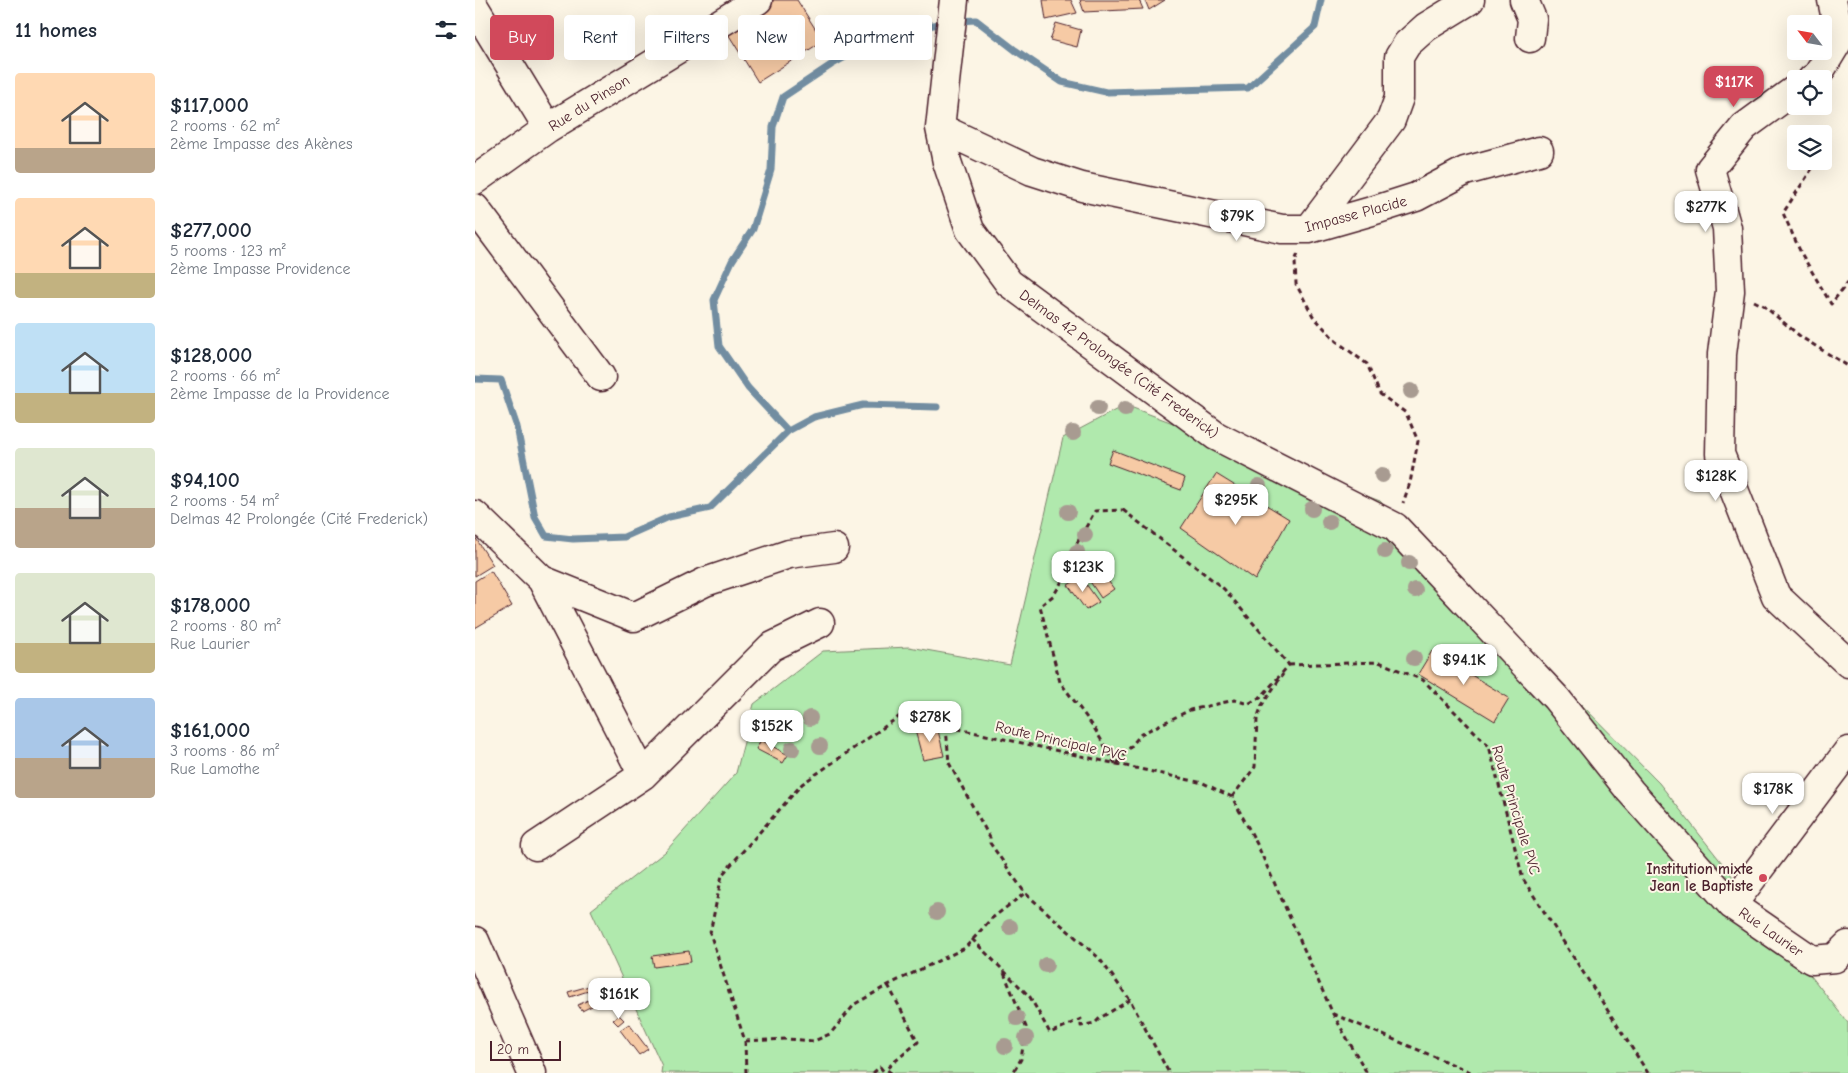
<!DOCTYPE html>
<meta charset="utf-8">
<style>
body{margin:0;font-family:"Comic Neue",sans-serif;background:#f2f2f3;color:#1f2937;height:100vh;display:flex;flex-direction:column;font-size:19px;white-space:nowrap}
*{box-sizing:border-box;margin:0}
p{font-size:16px;color:#747a83}
.icon{flex:none;width:28px;height:28px;fill:none;stroke:currentColor;stroke-width:2;stroke-linecap:round;stroke-linejoin:round}
.map{position:relative;flex:1;overflow:hidden}
.sheet{display:flex;flex-direction:column;background:#fff;width:475px}
.sheet>*{flex:none}
.guide{position:absolute;left:15px;top:15px;width:475px;height:45px;display:flex;gap:10px}
.needle{width:32px;rotate:301deg}
.buttons{position:absolute;left:1312px;top:15px;display:grid;gap:10px}
.buttons a{display:grid;place-items:center;width:45px;height:45px;border-radius:5px;background:#fff;box-shadow:0 5px 20px #0002;font-size:25px}
.scale{position:absolute;left:15px;bottom:12px;width:71px;box-sizing:border-box;padding-left:5px;border:2px solid #4a1f2b;border-top:0;font-size:14px;line-height:18px;white-space:nowrap;color:#4a1f2b;-webkit-text-stroke:4px #fcf5e5;paint-order:stroke}
.price{position:absolute;translate:-50% -42px;padding:0 11px;border-radius:10px;background:#fff;color:#222;font-size:16px;line-height:32px;filter:drop-shadow(0 1px 2px #0008)}
.price::after{content:'';position:absolute;left:50%;top:30px;width:15px;height:11px;margin-left:-8px;background:inherit;clip-path:polygon(0 0,100% 0,50% 100%)}
.price.selected{background:#d1495b;color:#fff}
ul{padding:0;list-style:none}
li{display:flex;align-items:center;gap:15px;height:125px;padding:0 15px}
li span{display:grid;place-items:center;flex:none;width:140px;height:100px;border-radius:5px;color:#555}
li>.icon{margin-inline-start:auto}
span .icon{width:60px;height:60px;fill:#fffc;stroke-width:1}
li b{font-size:21px}
h2{display:flex;justify-content:space-between;align-items:center;height:60px;padding:0 15px;font-size:21px}
.pill{padding:0 18px;border-radius:5px;background:#fff;box-shadow:0 5px 20px #0002;font-size:18px;line-height:45px}
.pill.selected{background:#d1495b;color:#fff}
main{display:flex;flex:1;min-height:0}
.map>svg:first-child{display:block}
.green{fill:#b0e9ad;stroke:#7d846c}
.lines{fill:none;stroke-linecap:round;stroke-linejoin:round}
.stream{stroke:#728da1;stroke-width:7}
.building{fill:#f6caa5;stroke:#4a1f2b}
.minor-casing{stroke:#4a1f2b;stroke-width:31}
.path{stroke:#4a1f2b;stroke-width:3;stroke-dasharray:5 4;stroke-linecap:butt}
.minor{stroke:#fcf5e5;stroke-width:28}
.tree{fill:#a89b91}
.poi-dot{fill:#d1495b;stroke:#fcf5e5;stroke-width:2}
.labels{text-anchor:middle;dominant-baseline:central;stroke-width:4;stroke-linejoin:round;paint-order:stroke}
.street-label{font-size:15px;fill:#4a1f2b;stroke:#fcf5e5}
.poi-label{font-size:15px;font-weight:bold;fill:#4a1f2b;stroke:#fcf5e5;text-anchor:end}
</style>
<main>
<section class="sheet">
<h2>11 homes<svg class="icon" aria-label="filters" viewBox="0 0 24 24"><path d="M4 7h16M4 17h16"/><circle cx="9" cy="7" r="2"/><circle cx="15" cy="17" r="2"/></svg></h2>
<ul>
<li><span style="background:linear-gradient(#ffd9b3 75%,#b9a48a 0)"><svg class="icon" aria-label="home" viewBox="0 0 24 24"><path d="M3 11l9-7 9 7M6 9v11h12V9"/></svg></span><div><b>$117,000</b><p>2 rooms · 62 m²</p><p>2ème Impasse des Akènes</p></div></li>
<li><span style="background:linear-gradient(#ffd9b3 75%,#c2b280 0)"><svg class="icon" aria-label="home" viewBox="0 0 24 24"><path d="M3 11l9-7 9 7M6 9v11h12V9"/></svg></span><div><b>$277,000</b><p>5 rooms · 123 m²</p><p>2ème Impasse Providence</p></div></li>
<li><span style="background:linear-gradient(#bfe0f5 70%,#c2b280 0)"><svg class="icon" aria-label="home" viewBox="0 0 24 24"><path d="M3 11l9-7 9 7M6 9v11h12V9"/></svg></span><div><b>$128,000</b><p>2 rooms · 66 m²</p><p>2ème Impasse de la Providence</p></div></li>
<li><span style="background:linear-gradient(#dfe7d0 60%,#b9a48a 0)"><svg class="icon" aria-label="home" viewBox="0 0 24 24"><path d="M3 11l9-7 9 7M6 9v11h12V9"/></svg></span><div><b>$94,100</b><p>2 rooms · 54 m²</p><p>Delmas 42 Prolongée (Cité Frederick)</p></div></li>
<li><span style="background:linear-gradient(#dfe7d0 70%,#c2b280 0)"><svg class="icon" aria-label="home" viewBox="0 0 24 24"><path d="M3 11l9-7 9 7M6 9v11h12V9"/></svg></span><div><b>$178,000</b><p>2 rooms · 80 m²</p><p>Rue Laurier</p></div></li>
<li><span style="background:linear-gradient(#a9c7e8 60%,#b9a48a 0)"><svg class="icon" aria-label="home" viewBox="0 0 24 24"><path d="M3 11l9-7 9 7M6 9v11h12V9"/></svg></span><div><b>$161,000</b><p>3 rooms · 86 m²</p><p>Rue Lamothe</p></div></li>
</ul>
</section>
<div class="map">
<svg width="1373" height="1073" viewBox="0 0 1373 1073">
<rect width="100%" height="100%" fill="#fcf5e5"/>
<filter id="ink" filterUnits="userSpaceOnUse"><feTurbulence type="fractalNoise" baseFrequency=".02" numOctaves="2"/><feDisplacementMap in="SourceGraphic" scale="10" xChannelSelector="R" yChannelSelector="G"/><feConvolveMatrix kernelMatrix="1 2 1 2 8 2 1 2 1" color-interpolation-filters="sRGB"/></filter>
<g filter="url(#ink)">
<path class="green" d="M650 405 905 501 1184 783 1373 1023V1073H186L187 1066 116 910 190 852 261 773 279 704 348 651 434 647 535 665 588 438Z"/>
<g class="lines">
<path class="stream" d="M483 21 501 20 540 50 587 82 631 92 773 88 840 27 846 0
M0 379 26 380 42 427 60 517 71 536 98 539 149 537 194 517 235 508 313 431 339 417 388 405 462 407
M313 431 273 388 244 346 239 300 257 261 278 229 296 170 298 127 308 97 356 65 390 46 447 27 470 23"/>
</g>
<path class="building" d="M296 0H322L348 41 283 82 250 29Z
M568 0H596L602 13 571 20Z
M605 0H664L668 9 609 12Z
M670 0H690L674 10Z
M581 23 606 30 602 47 575 40Z
M638 450 710 478 706 490 633 463Z
M741 474 814 519 780 580 706 528Z
M0 537 18 565 0 576Z
M620 563 639 589 626 598 608 571Z
M16 571 37 606 0 628V581Z
M606 577 624 602 611 610 593 585Z
M957 651 1034 698 1020 721 943 674Z
M462 726 469 756 448 760 440 730Z
M286 740 313 755 308 763 281 749Z
M214 951 216 962 179 967 177 956Z
M121 984 122 988 95 997 93 992Z
M130 992 133 998 107 1011 103 1005Z
M144 1015 149 1020 143 1025 138 1020Z
M154 1024 173 1049 164 1055 145 1030Z"/>
<g class="lines">
<defs>
<path id="minor" d="M479 0 465 128 472 162 495 230 534 283 741 436 920 527 1081 698 1155 791 1257 905 1337 960 1360 958 1373 945
M1049 0 1057 19 1055 38
M0 8 73 128
M1337 79 1342 76 1365 38 1357 0
M1321 89 1269 127 1235 169 1252 228 1255 291 1247 354 1245 454 1301 596 1373 663
M465 128 557 171 607 187 807 229H834L897 211 941 197 990 171 1064 151
M0 180 73 128 283 0
M0 208 126 377
M834 229 916 120 924 98V57L932 44 951 27 995 0
M0 515 67 580 168 775
M67 580 159 617 230 582 314 554 359 548
M61 846 168 775 296 647 345 623
M1257 905 1373 751
M0 941 57 1073"/>
</defs>
<use href="#minor" class="minor-casing"/>
<path class="path" d="M1342 161 1308 213 1326 253 1356 304 1373 282
M823 254 820 261 821 284 838 316 861 341 892 364 905 394 931 413 943 441 935 483 928 503
M1279 301 1289 306 1326 337 1373 366
M648 510 749 589 814 665 787 696 773 704 760 700 715 710 666 734 641 765 618 726 585 682 565 606 579 595 590 576 597 552 620 511Z
M814 665 904 662 948 680 1014 746 1048 879 1173 1073
M471 727 474 763 515 838V843L550 893 624 958 655 1000 694 1073
M757 797 780 767 782 719 787 705 808 674
M497 939 555 997 575 1033 606 1019V1026L620 1023 625 1018 655 1000
M529 973 551 1027 546 1059 538 1073
M413 985 443 1042 411 1069 416 1073
M858 1014 998 1073
M270 1041 313 1039 339 1041 355 1034 380 1004 413 985 490 948 516 919 550 893
M271 1073 270 1041 235 933 247 875 327 784 425 716 728 783 757 797 782 844 858 1014 892 1073
M398 1073 405 1067 410 1073"/>
<use href="#minor" class="minor"/>
</g>
<g class="tree">
<circle cx="936" cy="391" r="8"/>
<circle cx="623" cy="408" r="8"/>
<circle cx="650" cy="409" r="8"/>
<circle cx="598" cy="433" r="8"/>
<circle cx="907" cy="475" r="8"/>
<circle cx="784" cy="486" r="8"/>
<circle cx="837" cy="509" r="8"/>
<circle cx="593" cy="512" r="8"/>
<circle cx="854" cy="522" r="8"/>
<circle cx="610" cy="535" r="8"/>
<circle cx="910" cy="551" r="8"/>
<circle cx="602" cy="552" r="8"/>
<circle cx="934" cy="563" r="8"/>
<circle cx="940" cy="590" r="8"/>
<circle cx="939" cy="658" r="8"/>
<circle cx="447" cy="716" r="8"/>
<circle cx="335" cy="718" r="8"/>
<circle cx="345" cy="746" r="8"/>
<circle cx="317" cy="749" r="8"/>
<circle cx="462" cy="912" r="8"/>
<circle cx="535" cy="927" r="8"/>
<circle cx="571" cy="965" r="8"/>
<circle cx="542" cy="1018" r="8"/>
<circle cx="551" cy="1038" r="8"/>
<circle cx="530" cy="1046" r="8"/>
</g>
</g>
<circle class="poi-dot" cx="1288" cy="878" r="5"/>
<g class="labels">
<g class="street-label">
<text transform="translate(114 103) rotate(-32)">Rue du Pinson</text>
<text transform="translate(881 214) rotate(-15)">Impasse Placide</text>
<text transform="translate(644 364) rotate(36)">Delmas 42 Prolongée (Cité Frederick)</text>
<text transform="translate(586 741) rotate(13)">Route Principale PVC</text>
<text transform="translate(1041 810) rotate(73)">Route Principale PVC</text>
<text transform="translate(1296 932) rotate(35)">Rue Laurier</text>
</g>
<g class="poi-label">
<text x="1278" y="869">Institution mixte<tspan x="1278" dy="17">Jean le Baptiste</tspan></text>
</g>
</g>
</svg>
<div class="buttons">
<a><svg class="needle" viewBox="-14 -14 28 28"><path d="M0-13l5 13h-10z" fill="#e53935"/><path d="M0 13l5-13h-10z" fill="#747a83"/></svg></a>
<a><svg class="icon" aria-label="locate" viewBox="0 0 24 24"><circle cx="12" cy="12" r="6"/><path d="M12 2v4M12 18v4M2 12h4M18 12h4"/></svg></a>
<a><svg class="icon" aria-label="layers" viewBox="0 0 24 24"><path d="M12 4l9 5-9 5-9-5zM3 14l9 5 9-5"/></svg></a>
</div>
<div class="scale">20 m</div>
<b class="price selected" style="left:1259px;top:108px">$117K</b>
<b class="price" style="left:1231px;top:233px">$277K</b>
<b class="price" style="left:762px;top:242px">$79K</b>
<b class="price" style="left:1241px;top:502px">$128K</b>
<b class="price" style="left:761px;top:526px">$295K</b>
<b class="price" style="left:608px;top:593px">$123K</b>
<b class="price" style="left:989px;top:686px">$94.1K</b>
<b class="price" style="left:455px;top:743px">$278K</b>
<b class="price" style="left:297px;top:752px">$152K</b>
<b class="price" style="left:1298px;top:815px">$178K</b>
<b class="price" style="left:144px;top:1020px">$161K</b>
<div class="guide">
<a class="pill selected">Buy</a>
<a class="pill">Rent</a>
<a class="pill">Filters</a>
<a class="pill">New</a>
<a class="pill">Apartment</a>
</div>
</div>
</main>
